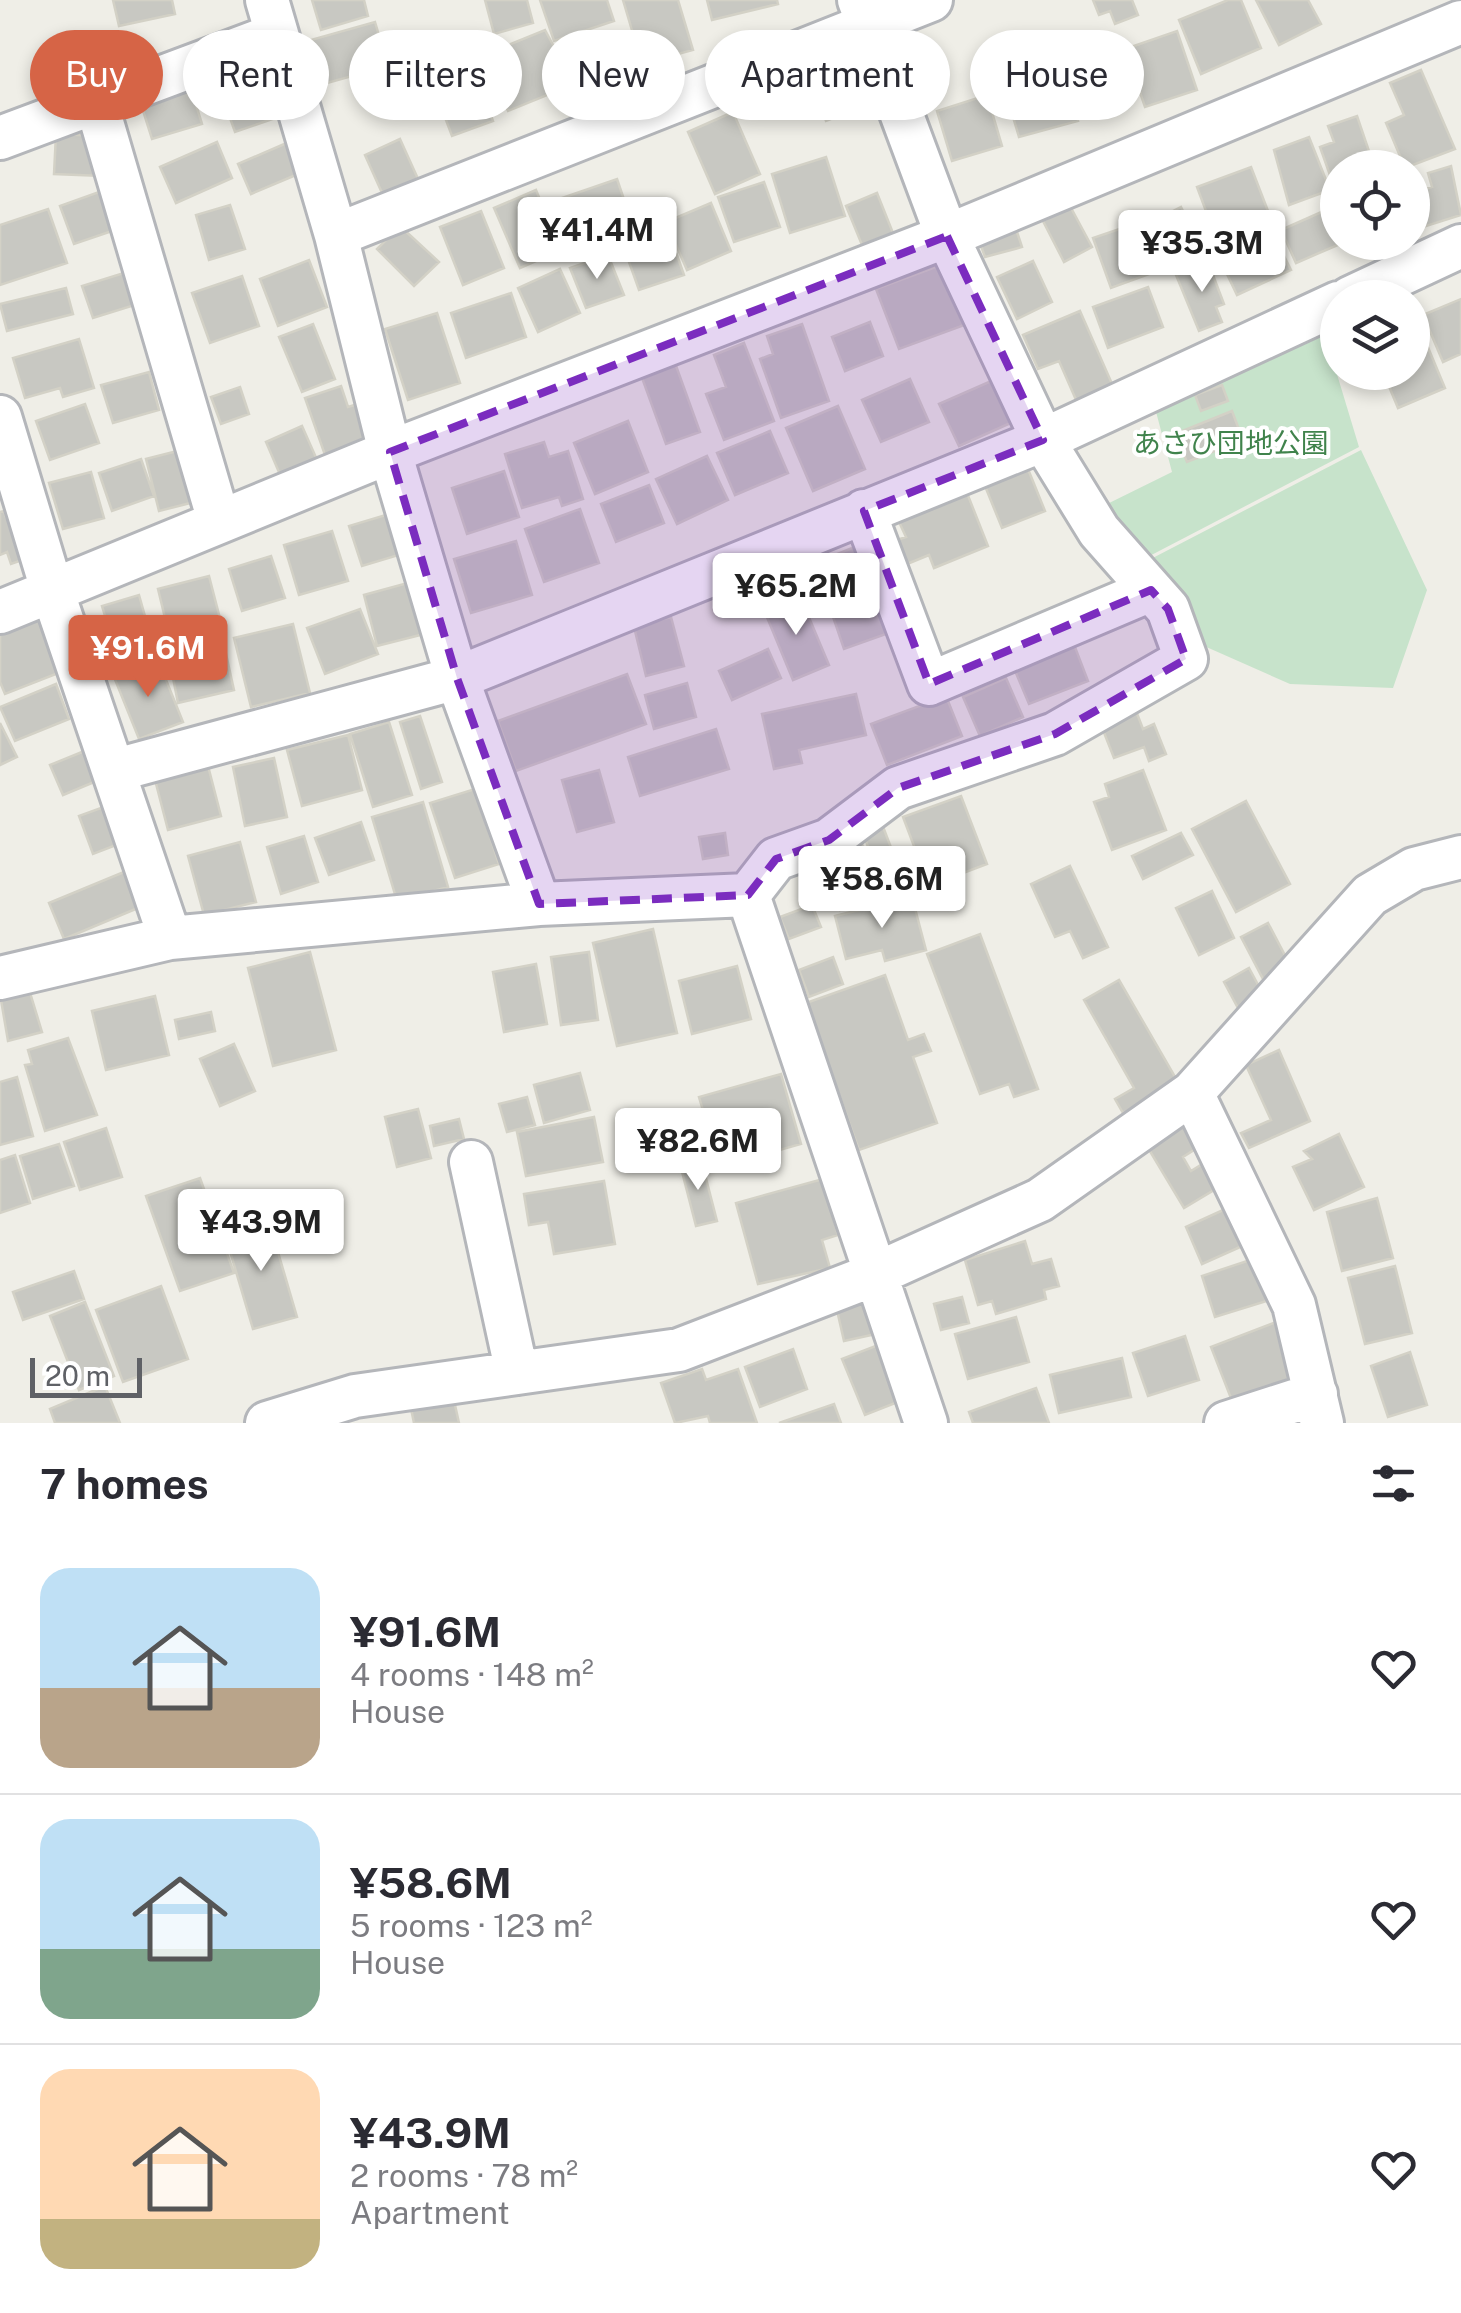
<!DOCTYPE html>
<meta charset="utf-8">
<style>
body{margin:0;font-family:"Public Sans","Noto Sans JP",sans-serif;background:#f7f7f7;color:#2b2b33;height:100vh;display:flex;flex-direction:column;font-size:38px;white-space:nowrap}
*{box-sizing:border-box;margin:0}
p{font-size:32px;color:#7c7c81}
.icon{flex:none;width:55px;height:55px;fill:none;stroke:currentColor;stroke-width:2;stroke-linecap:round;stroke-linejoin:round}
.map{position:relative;height:1423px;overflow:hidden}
.side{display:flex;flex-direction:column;background:#fff;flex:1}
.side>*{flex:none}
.hud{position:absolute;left:30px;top:30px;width:1402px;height:90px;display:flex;gap:20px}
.controls{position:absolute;left:1320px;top:150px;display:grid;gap:20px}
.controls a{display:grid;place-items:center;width:110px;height:110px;border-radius:50%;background:#fff;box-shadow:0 5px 15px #0003;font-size:50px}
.scale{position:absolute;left:30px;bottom:25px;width:112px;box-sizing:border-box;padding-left:10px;border:5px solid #5f6166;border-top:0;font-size:28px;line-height:35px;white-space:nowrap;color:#5f6166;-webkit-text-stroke:8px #fff;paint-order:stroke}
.price{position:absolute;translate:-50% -85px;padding:0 22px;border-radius:10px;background:#fff;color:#222;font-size:32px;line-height:65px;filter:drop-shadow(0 2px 5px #0008)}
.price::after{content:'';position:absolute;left:50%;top:60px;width:30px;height:22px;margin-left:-15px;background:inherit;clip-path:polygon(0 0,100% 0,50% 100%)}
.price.active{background:#d66446;color:#fff}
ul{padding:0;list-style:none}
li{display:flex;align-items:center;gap:30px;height:250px;padding:0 40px}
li+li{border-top:2px solid #e1e1e2}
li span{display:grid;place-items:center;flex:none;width:280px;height:200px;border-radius:30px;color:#555}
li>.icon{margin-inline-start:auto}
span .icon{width:120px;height:120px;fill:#fffc;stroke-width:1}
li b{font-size:42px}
h2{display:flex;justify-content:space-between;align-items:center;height:120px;padding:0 40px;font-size:42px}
.chip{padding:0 35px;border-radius:45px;background:#fff;box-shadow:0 5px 15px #0003;font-size:35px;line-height:90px}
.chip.active{background:#d66446;color:#fff}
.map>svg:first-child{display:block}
.green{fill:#c7e3cb}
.building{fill:#c8c8c2;stroke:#d3d1c6;stroke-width:2.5}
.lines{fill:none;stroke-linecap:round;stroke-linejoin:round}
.street-casing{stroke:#b4b6ba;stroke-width:48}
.street{stroke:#fff;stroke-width:42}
.marked{fill:#7b2cbf;fill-opacity:0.2;stroke:#7b2cbf;stroke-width:8;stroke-dasharray:20 12;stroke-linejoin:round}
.labels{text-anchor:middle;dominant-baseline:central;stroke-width:8;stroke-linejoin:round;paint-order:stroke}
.park-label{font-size:28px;fill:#40834c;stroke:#fff}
</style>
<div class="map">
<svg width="1461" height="1423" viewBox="0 0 1461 1423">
<rect width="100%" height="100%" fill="#efeee7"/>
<path class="green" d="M1323 328 1359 447 1138 562 1097 509 1172 472 1155 408Z
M1361 450 1427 590 1393 688 1290 684 1186 638 1145 562Z"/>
<path class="building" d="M113 0H172L175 14 119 26Z
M312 0H364L368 16 321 30Z
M485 0H527L533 23 494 34Z
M540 0H607L614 21 554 41Z
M623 0H678L693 50 642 64Z
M707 0H777L778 4 712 20Z
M1093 0H1132L1138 15 1115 24 1110 11 1099 15Z
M1228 0H1241L1261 48 1201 74 1179 20Z
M1256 0H1308L1321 24 1279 45Z
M375 22 388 66 313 87 300 43Z
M545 30 574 84 508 111 484 55Z
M1177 31 1197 90 1145 107 1125 49Z
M870 60 886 98 826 121 811 82Z
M1421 70 1455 149 1405 168 1386 123 1404 115 1390 83Z
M273 71 287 114 235 132 220 90Z
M1064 74 1078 121 1019 137 1005 90Z
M476 75 493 121 452 136 435 91Z
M189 82 202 124 152 139 139 98Z
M987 95 1002 146 952 161 937 111Z
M733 112 760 174 715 194 688 132Z
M1357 116 1373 163 1338 168V175L1331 178 1320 147 1334 142 1328 126Z
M56 134 103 136 102 176 54 174Z
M1309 137 1330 190 1289 205 1274 150Z
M400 139 418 179 383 195 365 155Z
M217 142 232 178 176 203 160 167Z
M289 142 303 172 251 194 238 164Z
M826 157 845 216 790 233 772 174Z
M1451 166 1461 215 1423 227 1412 193 1432 187 1428 173Z
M1251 167 1268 211 1213 230 1197 187Z
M617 179 632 223 578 242 562 198Z
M764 182 780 227 734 242 718 197Z
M110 188 124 227 74 244 60 206Z
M536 190 561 250 520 268 494 208Z
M877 193 893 233 862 245 846 206Z
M711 203 731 251 687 270 666 222Z
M230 205 245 249 209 260 196 215Z
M1070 206 1092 247 1064 262 1043 221Z
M1181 207 1202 250 1166 267 1146 225Z
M48 209 67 263 0 285V225Z
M1326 210 1340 244 1296 263 1281 230Z
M481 211 504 268 463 285 440 227Z
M1131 225 1149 274 1111 288 1093 238Z
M400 226 439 262 414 286 377 249Z
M1270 228 1291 270 1237 295 1217 253Z
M1016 229 1022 247 985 257 979 240Z
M669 232 684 275 639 290 624 248Z
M608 255 624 295 586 308 570 268Z
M309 260 327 307 278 326 260 279Z
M1033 261 1052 302 1017 319 997 277Z
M1208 262 1224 304 1216 307 1222 322 1199 331 1176 275Z
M944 264 967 324 899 349 876 289Z
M560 269 580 313 538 332 518 288Z
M127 272 138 304 93 318 82 286Z
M242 276 259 326 210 343 192 293Z
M1148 287 1163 327 1108 348 1093 307Z
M66 288 73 314 7 331 0 304Z
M511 293 526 337 466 358 451 313Z
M1461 299V354L1443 362 1423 315Z
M1080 311 1113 386 1077 402 1059 361 1038 369 1023 335Z
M437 313 460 383 408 400 385 329Z
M870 322 883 356 845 371 832 337Z
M313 324 335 379 302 392 279 337Z
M802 324 829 401 781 418 760 359 773 354 767 336Z
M1422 333 1445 388 1398 408 1383 372H1412V337Z
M79 339 94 388 63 397 60 388 25 398 13 358Z
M744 343 774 421 724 440 706 394 726 387 714 355Z
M675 363 700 432 666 444 641 375Z
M149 372 159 410 113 423 101 385Z
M910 379 929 422 881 442 862 400Z
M996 379 1015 421 959 446 939 404Z
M1222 385 1228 401 1201 411 1195 395Z
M341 386 348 407 364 402 377 438 325 455 305 398Z
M240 387 249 414 221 424 211 397Z
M85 404 99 443 50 460 36 421Z
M838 406 865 469 813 491 786 428Z
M1232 411 1243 440 1187 462 1175 434Z
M628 421 648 472 595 494 574 443Z
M302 426 318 462 281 477 266 442Z
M770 431 788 473 735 495 717 453Z
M544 442 549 457 568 451 583 499 562 506 559 497 522 508 505 454Z
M189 448 202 500 159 511 146 459Z
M707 456 728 500 677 524 656 479Z
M141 459 154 496 112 511 99 473Z
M1028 469 1045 511 1002 528 985 486Z
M504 471 519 517 467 534 452 488Z
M91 472 104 518 63 529 49 483Z
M649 485 664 523 616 542 601 504Z
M967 493 988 546 934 568 929 555 907 564 897 540 906 537 899 522Z
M580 509 599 563 544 582 525 529Z
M4 511 6 517 17 514 31 557 11 564 7 552 0 555V512Z
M399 511 412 551 362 566 349 526Z
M332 531 348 581 299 595 284 545Z
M516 541 532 595 471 613 454 559Z
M867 542 881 578 823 602 808 566Z
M271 556 285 598 242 611 229 569Z
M772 563 785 595 742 611 730 580Z
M209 576 223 630 171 643 158 589Z
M415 581 428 633 377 646 364 595Z
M886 588 900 629 844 649 830 608Z
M139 595 152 641 116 652 102 606Z
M800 596 829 665 793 680 764 610Z
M360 609 378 654 325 674 307 628Z
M44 615 66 670 5 694 0 682V631Z
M671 617 684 666 646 676 634 627Z
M293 624 310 693 251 707 234 638Z
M1073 642 1088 681 1029 704 1013 666Z
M224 645 234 690 178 703 169 658Z
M768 649 781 678 732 700 719 671Z
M158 660 183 722 139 739 114 677Z
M627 674 646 724 516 771 498 721Z
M1006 678 1023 717 980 736 963 697Z
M687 683 696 717 654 729 645 695Z
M56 684 69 719 15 741 0 707Z
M856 694 866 735 799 750 802 763 774 769 762 714Z
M946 696 962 736 887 765 871 724Z
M1136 711 1143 729 1154 724 1166 754 1149 761 1144 747 1114 758 1101 725Z
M420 716 442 782 421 789 400 722Z
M389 722 412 795 373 807 350 734Z
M0 723 17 757 0 765Z
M716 729 729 769 640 796 628 757Z
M348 735 362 790 302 806 287 750Z
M87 750 99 780 63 795 50 765Z
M274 758 287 817 245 826 233 767Z
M207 762 221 816 168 830 154 776Z
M599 770 614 822 577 832 562 780Z
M1143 770 1166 830 1112 850 1094 802 1109 797 1105 784Z
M475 789 499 864 455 878 430 803Z
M961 796 987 864 929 886 903 817Z
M1246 801 1290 884 1236 912 1192 829Z
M423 802 448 887 397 901 372 817Z
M109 805 124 842 93 854 79 816Z
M361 822 374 860 329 875 315 838Z
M882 824 906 887 886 894 862 831Z
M725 833 728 855 703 859 699 837Z
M1181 833 1193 855 1143 879 1132 856Z
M304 836 318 882 281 894 267 847Z
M861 841 879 898 840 910 822 854Z
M240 842 256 902 204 915 188 856Z
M1070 866 1108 947 1083 958 1070 931 1055 937 1031 884Z
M124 872 138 908 64 939 49 903Z
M1212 891 1234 938 1199 955 1176 908Z
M912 897 926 950 885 961 882 950 846 959 835 916Z
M812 905 821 927 789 939 780 917Z
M1268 923 1290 965 1263 979 1241 937Z
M653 929 677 1033 617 1046 593 943Z
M980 934 1038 1089 1014 1097 1009 1084 980 1094 927 954Z
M310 952 336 1050 273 1066 248 968Z
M589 952 598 1020 561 1025 551 957Z
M833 957 843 984 809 997 799 970Z
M536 964 547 1024 504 1032 493 972Z
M737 966 751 1019 692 1034 679 981Z
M1249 968 1263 994 1238 1008 1224 982Z
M885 975 908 1040 924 1034 931 1051 913 1057 937 1123 859 1150 806 1003Z
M1119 980 1178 1082 1123 1113 1115 1099 1134 1088 1084 1000Z
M28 986 42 1032 8 1041 0 994Z
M155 996 169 1055 106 1070 92 1011Z
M211 1012 215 1031 179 1039 175 1020Z
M68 1038 97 1115 45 1131 25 1065 32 1064 28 1050Z
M234 1044 255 1091 220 1106 200 1059Z
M1279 1050 1310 1121 1249 1148 1241 1133 1271 1120 1246 1065Z
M580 1073 590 1110 544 1123 534 1085Z
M781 1074 801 1144 720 1167 699 1097Z
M17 1077 33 1136 0 1145V1082Z
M527 1097 535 1125 507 1132 499 1104Z
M418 1109 431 1158 397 1167 385 1117Z
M594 1117 603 1162 526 1176 517 1132Z
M459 1119 464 1139 434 1146 430 1126Z
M1184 1127 1197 1148 1183 1157 1191 1171 1204 1163 1219 1187 1184 1208 1148 1148Z
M106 1128 122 1177 80 1190 64 1142Z
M1339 1134 1364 1187 1314 1210 1293 1167 1312 1159 1304 1151Z
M59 1144 74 1186 33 1199 20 1156Z
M15 1155 30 1203 0 1213V1160Z
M701 1159 717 1221 696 1226 680 1164Z
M200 1178 234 1273 180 1291 146 1196Z
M823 1179 838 1235 822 1240 830 1268 758 1284 736 1203Z
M604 1181 615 1244 554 1254 548 1222 529 1225 524 1194Z
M1377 1198 1393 1258 1342 1271 1327 1212Z
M1232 1206 1249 1243 1202 1264 1186 1227Z
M268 1218 297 1317 253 1329 224 1231Z
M1025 1241 1032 1264 1051 1259 1059 1286 1044 1290 1046 1299 996 1314 992 1301 978 1305 965 1260Z
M1256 1258 1270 1300 1215 1317 1202 1276Z
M1395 1266 1412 1333 1365 1344 1348 1278Z
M74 1271 84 1299 23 1320 13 1292Z
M161 1286 188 1359 123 1382 96 1310Z
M876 1289 885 1332 844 1341 834 1297Z
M962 1297 969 1323 941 1330 934 1304Z
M85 1302 114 1376 79 1390 50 1316Z
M1016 1317 1029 1362 968 1379 955 1334Z
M1276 1322 1299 1382 1234 1406 1211 1347Z
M1185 1336 1199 1380 1148 1396 1133 1353Z
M891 1340 913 1396 865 1415 842 1359Z
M793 1349 807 1389 760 1407 745 1367Z
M1410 1352 1427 1405 1388 1417 1371 1366Z
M1122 1358 1131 1397 1059 1413 1050 1375Z
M702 1369 706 1380 738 1369 757 1423H710L708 1416 675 1423 661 1383Z
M105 1386 120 1423H55L50 1409Z
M1036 1388 1049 1423H973L969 1412Z
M453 1396 459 1423H414L410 1404Z
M834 1404 841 1423H779Z"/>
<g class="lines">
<defs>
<path id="street" d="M267 0 336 235 390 452 457 678 539 904
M96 102 219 521
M0 138 275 35
M336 235 931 0
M1350 298 1461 246
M0 417 53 593 170 938 539 904 748 895 926 1423
M864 511 929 684 1151 590
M0 612 390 452 947 236 1461 22
M116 770 457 678 1043 440 1338 303
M748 895 776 859 829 840 898 788 1055 734 1186 659 1168 609 1099 531 1043 440 947 236 859 0
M0 978 170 938
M1192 1093 1294 1305 1322 1423
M471 1162 517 1373
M267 1423 355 1396 679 1350 876 1274 1040 1200 1192 1093 1370 895 1414 869 1461 857
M1226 1423 1316 1394"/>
</defs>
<use href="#street" class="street-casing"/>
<use href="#street" class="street"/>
</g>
<path class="marked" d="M947 236 1043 440 864 511 929 684 1151 590 1168 609 1186 659 1055 734 898 788 829 840 776 859 748 895 539 904 457 678 390 452Z"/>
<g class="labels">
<g class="park-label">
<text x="1231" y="442">あさひ団地公園</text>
</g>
</g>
</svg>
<div class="controls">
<a><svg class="icon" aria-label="locate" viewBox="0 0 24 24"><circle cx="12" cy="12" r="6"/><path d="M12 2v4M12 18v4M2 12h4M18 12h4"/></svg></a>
<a><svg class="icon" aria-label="layers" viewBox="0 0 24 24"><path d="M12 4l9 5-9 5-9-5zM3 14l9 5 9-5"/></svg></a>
</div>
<div class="scale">20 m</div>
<b class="price" style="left:597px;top:282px">¥41.4M</b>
<b class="price" style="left:1202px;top:295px">¥35.3M</b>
<b class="price" style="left:796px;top:638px">¥65.2M</b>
<b class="price active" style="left:148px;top:700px">¥91.6M</b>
<b class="price" style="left:882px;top:931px">¥58.6M</b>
<b class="price" style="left:698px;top:1193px">¥82.6M</b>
<b class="price" style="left:261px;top:1274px">¥43.9M</b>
<div class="hud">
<a class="chip active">Buy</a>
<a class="chip">Rent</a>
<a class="chip">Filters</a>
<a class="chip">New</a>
<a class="chip">Apartment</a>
<a class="chip">House</a>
</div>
</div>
<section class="side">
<h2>7 homes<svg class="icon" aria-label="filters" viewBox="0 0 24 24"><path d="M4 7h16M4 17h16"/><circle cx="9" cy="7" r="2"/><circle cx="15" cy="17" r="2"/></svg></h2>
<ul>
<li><span style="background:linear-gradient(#bfe0f5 60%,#b9a48a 0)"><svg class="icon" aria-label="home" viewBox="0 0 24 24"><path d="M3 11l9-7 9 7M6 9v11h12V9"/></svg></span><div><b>¥91.6M</b><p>4 rooms · 148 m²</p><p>House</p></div><svg class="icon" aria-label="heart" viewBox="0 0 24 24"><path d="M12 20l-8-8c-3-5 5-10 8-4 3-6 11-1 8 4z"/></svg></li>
<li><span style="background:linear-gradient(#bfe0f5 65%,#7fa58c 0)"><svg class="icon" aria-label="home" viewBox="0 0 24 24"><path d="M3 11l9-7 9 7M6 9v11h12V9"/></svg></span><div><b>¥58.6M</b><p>5 rooms · 123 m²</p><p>House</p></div><svg class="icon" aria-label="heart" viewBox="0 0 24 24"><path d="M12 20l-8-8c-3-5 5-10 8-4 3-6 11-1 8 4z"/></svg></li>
<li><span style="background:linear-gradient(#ffd9b3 75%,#c2b280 0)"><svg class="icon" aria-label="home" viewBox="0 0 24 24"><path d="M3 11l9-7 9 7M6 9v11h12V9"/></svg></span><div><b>¥43.9M</b><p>2 rooms · 78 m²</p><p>Apartment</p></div><svg class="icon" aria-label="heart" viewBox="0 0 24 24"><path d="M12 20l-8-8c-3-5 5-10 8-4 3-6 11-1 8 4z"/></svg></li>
</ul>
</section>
